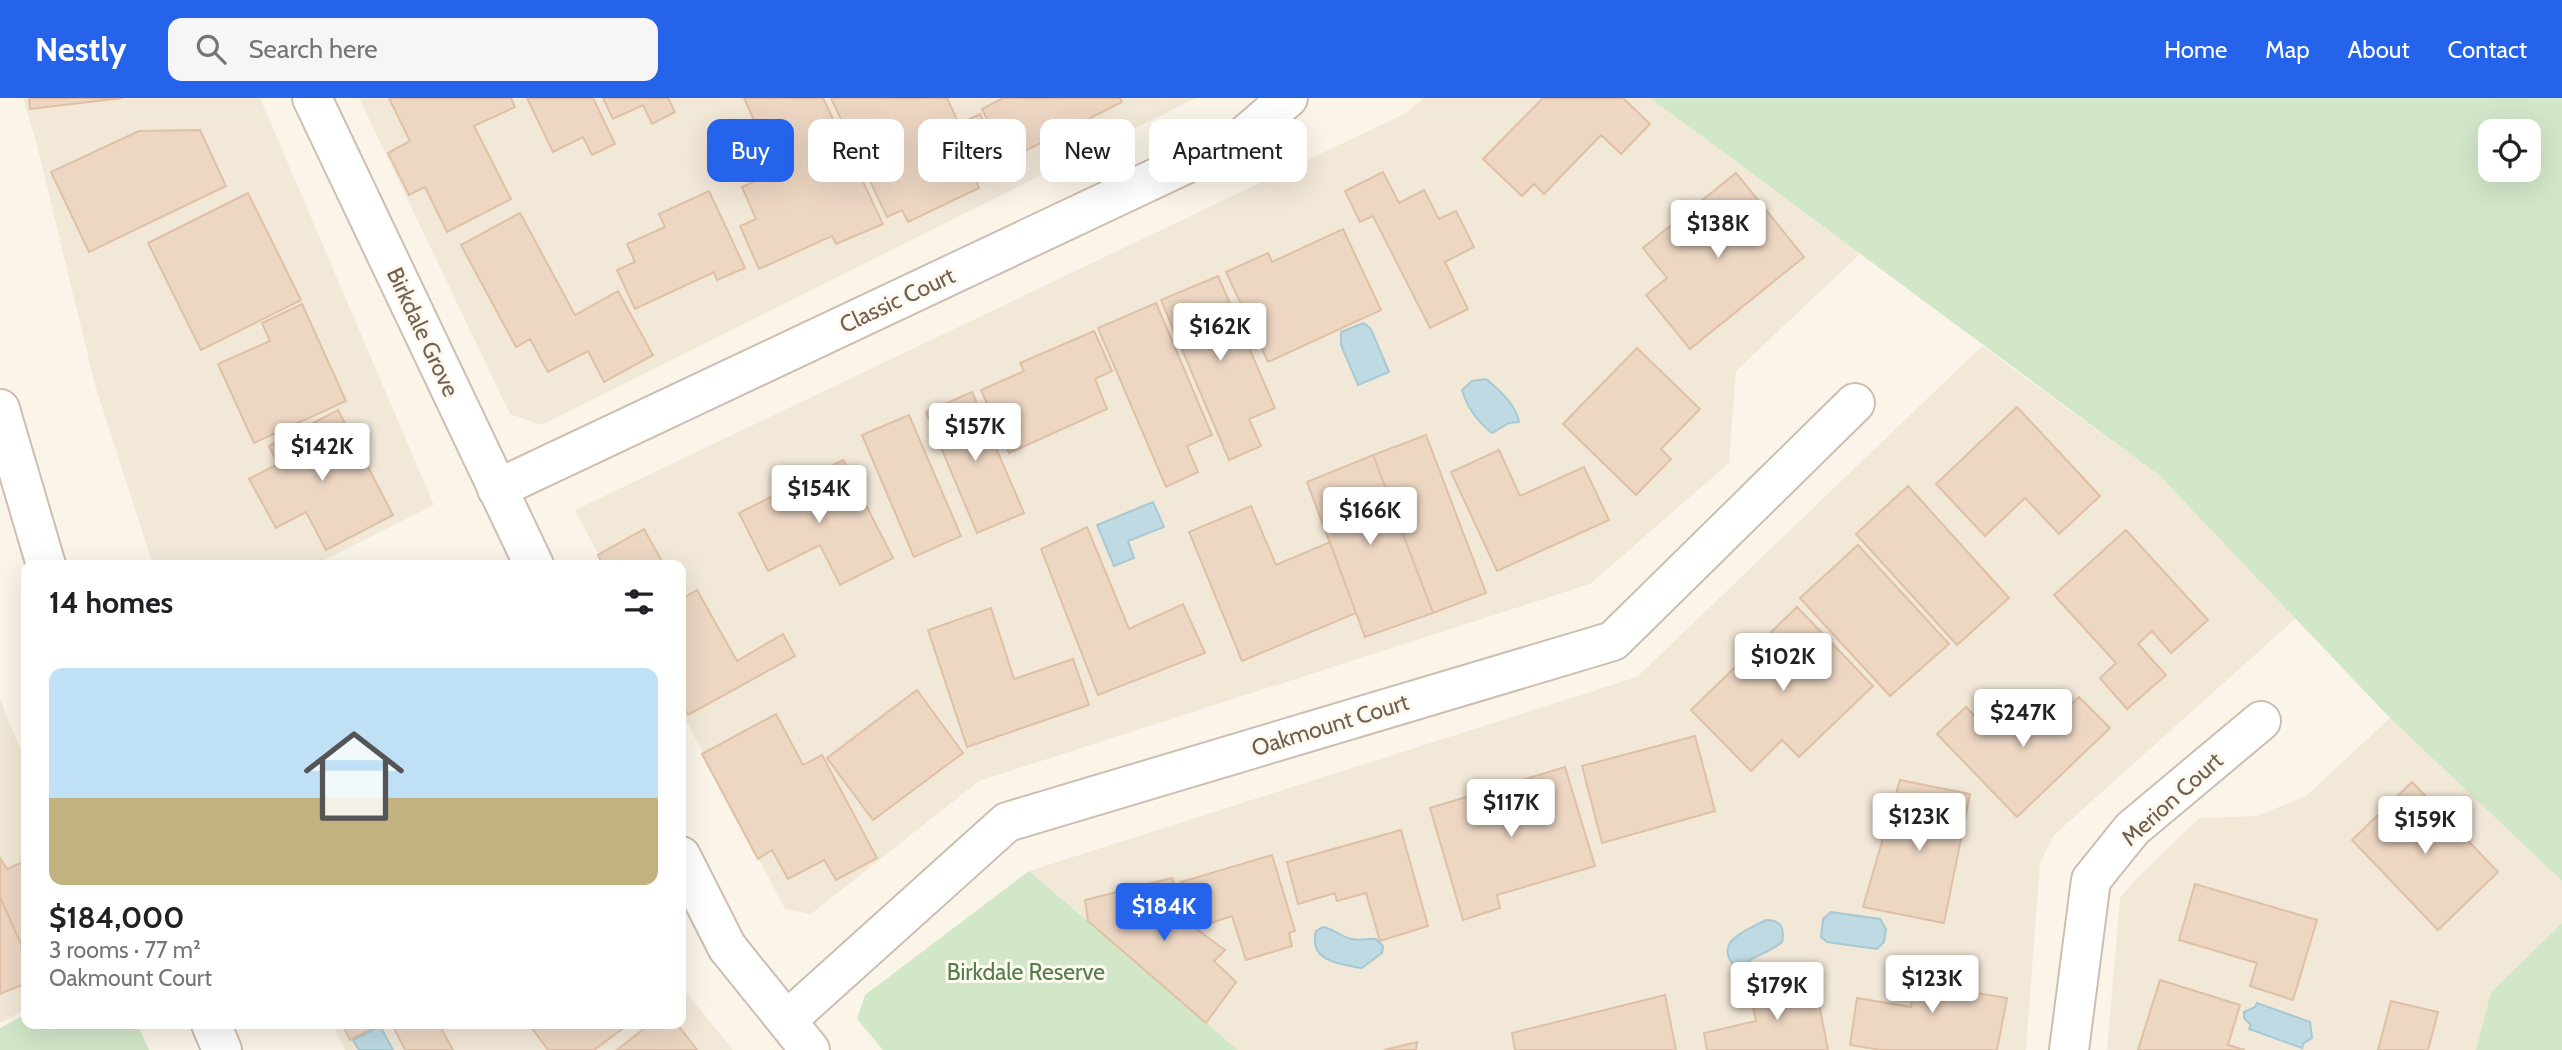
<!DOCTYPE html>
<meta charset="utf-8">
<style>
body{margin:0;font-family:Cabin,sans-serif;background:#f6f6f6;color:#202124;height:100vh;display:flex;flex-direction:column;font-size:26px;white-space:nowrap}
*{box-sizing:border-box;margin:0}
p{font-size:23px;color:#757577}
.icon{flex:none;width:38px;height:38px;fill:none;stroke:currentColor;stroke-width:2;stroke-linecap:round;stroke-linejoin:round}
.map{position:relative;flex:1;overflow:hidden}
.side{position:absolute;left:21px;top:462px;width:665px;height:469px;display:flex;flex-direction:column;background:#fff;border-radius:14px;box-shadow:0 7px 28px #0002}
.side>*{flex:none}
.guide{position:absolute;left:707px;top:21px;width:665px;height:63px;display:flex;gap:14px}
.controls{position:absolute;left:2478px;top:21px;display:grid;gap:14px}
.controls a{display:grid;place-items:center;width:63px;height:63px;border-radius:14px;background:#fff;box-shadow:0 7px 28px #0002;font-size:35px}
.price{position:absolute;translate:-50% -60px;padding:0 16px;border-radius:7px;background:#fff;color:#222;font-size:23px;line-height:46px;filter:drop-shadow(0 2px 4px #0008)}
.price::after{content:'';position:absolute;left:50%;top:42px;width:21px;height:16px;margin-left:-10px;background:inherit;clip-path:polygon(0 0,100% 0,50% 100%)}
.price.active{background:#2563eb;color:#fff}
ul{padding:0;list-style:none}
li{display:grid;align-content:center;gap:14px;height:371px;padding:0 28px}
li span{display:grid;place-items:center;height:217px;border-radius:14px;color:#555}
li>.icon{margin-inline-start:auto}
span .icon{width:126px;height:126px;fill:#fffc;stroke-width:1}
li b{font-size:30px}
h2{display:flex;justify-content:space-between;align-items:center;height:84px;padding:0 28px;font-size:30px}
.tag{padding:0 24px;border-radius:14px;background:#fff;box-shadow:0 7px 28px #0002;font-size:24px;line-height:63px}
.tag.active{background:#2563eb;color:#fff}
header{display:flex;align-items:center;gap:42px;box-sizing:border-box;height:98px;padding:0 35px;background:#2563eb;color:#fff}
header strong{font-size:33px}
nav{display:flex;gap:38px;margin-inline-start:auto;font-size:24px}
.search{width:490px;height:63px;background:#f6f6f6;display:flex;align-items:center;gap:18px;box-sizing:border-box;padding:0 24px;border-radius:14px;color:#757577;font-size:26px}
.map>svg:first-child{display:block}
.residential{fill:#f2e8d8}
.green{fill:#d2e7c8;fill-rule:evenodd}
.water{fill:#bfdae3;stroke:#a6c9d3;stroke-width:2}
.building{fill:#edd7c3;stroke:#dfc0a5;stroke-width:2}
.lines{fill:none;stroke-linecap:round;stroke-linejoin:round}
.minor-casing{stroke:#ccbeb0;stroke-width:42}
.tertiary-casing{stroke:#ccbeb0;stroke-width:42}
.minor{stroke:#fff;stroke-width:38}
.tertiary{stroke:#fff;stroke-width:38}
.labels{text-anchor:middle;dominant-baseline:central;stroke-width:6;stroke-linejoin:round;paint-order:stroke}
.street-label{font-size:23px;fill:#735f4f;stroke:#fdf9ef}
.park-label{font-size:23px;fill:#557d4b;stroke:#fdf9ef}
</style>
<header>
<strong>Nestly</strong>
<div class="search"><svg class="icon" aria-label="search" viewBox="0 0 24 24"><circle cx="10" cy="10" r="6"/><path d="M15 15l6 6"/></svg>Search here</div>
<nav><a>Home</a><a>Map</a><a>About</a><a>Contact</a></nav>
</header>
<div class="map">
<svg width="2562" height="952" viewBox="0 0 2562 952">
<rect width="100%" height="100%" fill="#fbf5e9"/>
<path class="residential" d="M23 0H260L434 407 314 467H153L95 287 37 47Z
M359 0H1196L541 327 510 316Z
M1424 0H1650L1860 156 1736 273 1729 365 1590 486 979 683 811 816 785 811 681 613V467H604L575 412 1404 16Z
M1982 248 2160 378 2296 520 2053 738 2040 765 2026 952H1238L1029 773 1637 579Z
M0 601 26 666V911L0 925Z
M2390 620 2562 783V825L2491 894 2476 952H2107L2120 800 2133 784 2199 720 2257 718 2306 698Z
M681 888 733 952H345L332 926H681Z"/>
<path class="green" d="M1650 0H2562V783L2390 620 2160 378ZM2529 33V72H2490V33Z
M1029 773 1238 952H883L857 921 865 897Z
M2562 825V952H2476L2491 894Z
M26 916V926H137L149 952H0V930Z"/>
<path class="water" d="M1364 225 1371 231 1389 274 1358 287 1341 247V234Z
M1486 281C1499 292 1516 306 1519 324L1509 325 1492 335C1478 324 1467 309 1462 292L1472 283Z
M1153 404 1164 429 1128 443 1134 460 1114 468 1097 427Z
M1831 814 1880 821 1886 831 1884 844 1877 851 1827 844 1821 839 1823 821Z
M1766 822C1781 822 1785 830 1782 844 1773 852 1762 855 1752 861 1746 865 1745 870 1739 873 1709 845 1744 834 1766 822Z
M1323 829C1334 831 1341 839 1352 841 1359 843 1368 840 1376 841L1383 848 1382 855 1362 870C1340 866 1308 864 1316 833Z
M2257 905 2310 924 2312 940 2304 945 2302 950 2249 931 2251 927 2244 920V914L2255 909Z
M380 928 393 952H359L353 942Z"/>
<path class="building" d="M29 0H123L30 11Z
M389 0H511L515 9 474 28 511 101 447 134 425 89 409 97 388 55 410 43Z
M527 0H593L615 46 592 57 583 39 553 54Z
M603 0H668L675 14 652 26 643 7 613 21Z
M744 0H823L883 126 836 146 832 138 759 171 740 128 756 121 742 89 777 73Z
M831 0H947L959 26 980 16 1000 59 971 73 979 90 908 124 902 112 887 119Z
M1003 0H1120L1122 4 1007 62 982 11Z
M1543 0H1623L1650 26 1621 56 1601 37 1544 96 1534 86 1522 98 1483 61Z
M200 32 226 88 89 154 51 74 139 33Z
M1383 74 1399 105 1424 92 1439 121 1456 113 1474 149 1445 164 1468 211 1430 230 1373 118 1360 124 1345 93Z
M1736 75 1804 159 1690 251 1646 197 1667 180 1643 150Z
M709 93 745 170 717 182 714 174 635 211 617 172 635 164 627 146 665 129 659 116Z
M248 95 301 202 201 252 148 145Z
M520 115 575 217 618 193 653 257 604 284 588 253 548 274 530 241 516 249 461 147Z
M1343 131 1381 212 1268 264 1226 174 1268 155 1272 164Z
M1218 178 1275 310 1249 321 1261 348 1229 362 1161 202Z
M1156 205 1212 337 1187 348 1198 374 1166 389 1098 230Z
M302 206 346 303 254 345 218 266 270 243 262 225Z
M1094 233 1112 273 1095 281 1107 311 1009 355 981 292 1024 273 1020 265Z
M1637 250 1700 311 1661 351 1671 361 1636 397 1563 326Z
M972 294 1024 415 977 435 926 314Z
M2017 309 2100 398 2059 436 2025 400 1985 438 1936 386Z
M338 312 393 417 326 452 306 414 276 430 249 381 278 366 269 348Z
M909 317 961 438 914 459 862 337Z
M1426 337 1486 495 1433 515 1373 357Z
M1499 352 1520 398 1584 369 1609 422 1497 473 1451 374Z
M1373 357 1433 515 1365 539 1307 384Z
M843 362 893 460 840 487 820 447 768 473 739 415Z
M1908 388 2009 500 1957 547 1856 436Z
M1251 408 1276 467 1330 444 1356 515 1242 563 1189 434Z
M1087 429 1129 531 1183 506 1205 555 1098 597 1041 451Z
M644 431 664 467H603L598 457Z
M2126 432 2208 522 2171 555 2152 533 2138 546 2166 577 2127 611 2100 580 2116 565 2054 497Z
M1858 447 1949 546 1890 598 1800 500Z
M697 492 737 563 783 536 795 558 688 617 681 605V496L683 500Z
M1797 509 1873 588 1799 659 1782 642 1751 673 1691 612Z
M991 510 1014 581 1073 561 1089 607 967 649 928 532Z
M917 592 963 655 873 722 827 660Z
M2079 599 2110 630 2017 719 1937 636 1966 609 1983 627 2001 609 2012 620 2027 605 2049 627Z
M776 616 803 667 822 657 877 760 836 782 824 762 788 781 772 752 758 761 702 656Z
M1695 638 1715 713 1602 745 1582 668Z
M1565 669 1595 768 1497 797 1500 810 1463 822 1430 710Z
M1900 682 1970 696 1944 825 1863 809Z
M2412 684 2498 774 2438 832 2352 742Z
M1401 732 1428 828 1380 843 1366 795 1337 803 1335 795 1298 806 1287 764Z
M1272 757 1295 833 1289 835 1292 848 1246 862 1232 818 1211 825 1181 784Z
M0 760 7 771 23 764H26V857L0 799Z
M1172 780 1187 824 1225 852 1214 863 1236 884 1206 925 1088 823 1085 802Z
M2195 786 2317 822 2293 902 2250 888 2257 865 2179 842Z
M0 799 26 857V885L0 896Z
M1965 859 1959 892 2007 900 1997 952H1882L1850 947 1857 900 1911 909 1918 863Z
M1814 880 1828 952H1707L1704 935 1756 923 1750 894Z
M2160 882 2240 907 2228 947 2245 952H2138Z
M1665 897 1676 952H1515L1512 935Z
M2391 903 2438 914 2428 952H2378Z
M342 926H381L350 942Z
M392 926H439L453 952H405Z
M529 926H629L594 952H548Z
M650 926H677L697 952H617Z
M1417 944 1416 952H1384Z"/>
<g class="lines">
<defs>
<path id="minor" d="M312 0 534 467
M497 391 1243 39 1288 0
M681 758 727 849 810 952
M787 922 1007 724 1613 543 1855 305
M2069 952 2091 782 2132 731 2261 623"/>
<path id="tertiary" d="M0 311 46 467
M211 926 222 952"/>
</defs>
<use href="#minor" class="minor-casing"/>
<use href="#tertiary" class="tertiary-casing"/>
<use href="#minor" class="minor"/>
<use href="#tertiary" class="tertiary"/>
</g>
<g class="labels">
<g class="street-label">
<text transform="translate(897 202) rotate(-25)">Classic Court</text>
<text transform="translate(423 234) rotate(65)">Birkdale Grove</text>
<text transform="translate(1330 627) rotate(-17)">Oakmount Court</text>
<text transform="translate(2172 701) rotate(-42)">Merion Court</text>
</g>
<g class="park-label">
<text x="1026" y="874">Birkdale Reserve</text>
</g>
</g>
</svg>
<div class="controls">
<a><svg class="icon" aria-label="locate" viewBox="0 0 24 24"><circle cx="12" cy="12" r="6"/><path d="M12 2v4M12 18v4M2 12h4M18 12h4"/></svg></a>
</div>
<b class="price" style="left:1718px;top:162px">$138K</b>
<b class="price" style="left:1220px;top:265px">$162K</b>
<b class="price" style="left:975px;top:365px">$157K</b>
<b class="price" style="left:322px;top:385px">$142K</b>
<b class="price" style="left:819px;top:427px">$154K</b>
<b class="price" style="left:1370px;top:449px">$166K</b>
<b class="price" style="left:1783px;top:595px">$102K</b>
<b class="price" style="left:2023px;top:651px">$247K</b>
<b class="price" style="left:1511px;top:741px">$117K</b>
<b class="price" style="left:1919px;top:755px">$123K</b>
<b class="price" style="left:2425px;top:758px">$159K</b>
<b class="price active" style="left:1164px;top:845px">$184K</b>
<b class="price" style="left:1932px;top:917px">$123K</b>
<b class="price" style="left:1777px;top:924px">$179K</b>
<div class="guide">
<a class="tag active">Buy</a>
<a class="tag">Rent</a>
<a class="tag">Filters</a>
<a class="tag">New</a>
<a class="tag">Apartment</a>
</div>
<section class="side">
<h2>14 homes<svg class="icon" aria-label="filters" viewBox="0 0 24 24"><path d="M4 7h16M4 17h16"/><circle cx="9" cy="7" r="2"/><circle cx="15" cy="17" r="2"/></svg></h2>
<ul>
<li><span style="background:linear-gradient(#bfe0f5 60%,#c2b280 0)"><svg class="icon" aria-label="home" viewBox="0 0 24 24"><path d="M3 11l9-7 9 7M6 9v11h12V9"/></svg></span><div><b>$184,000</b><p>3 rooms · 77 m²</p><p>Oakmount Court</p></div></li>
</ul>
</section>
</div>
